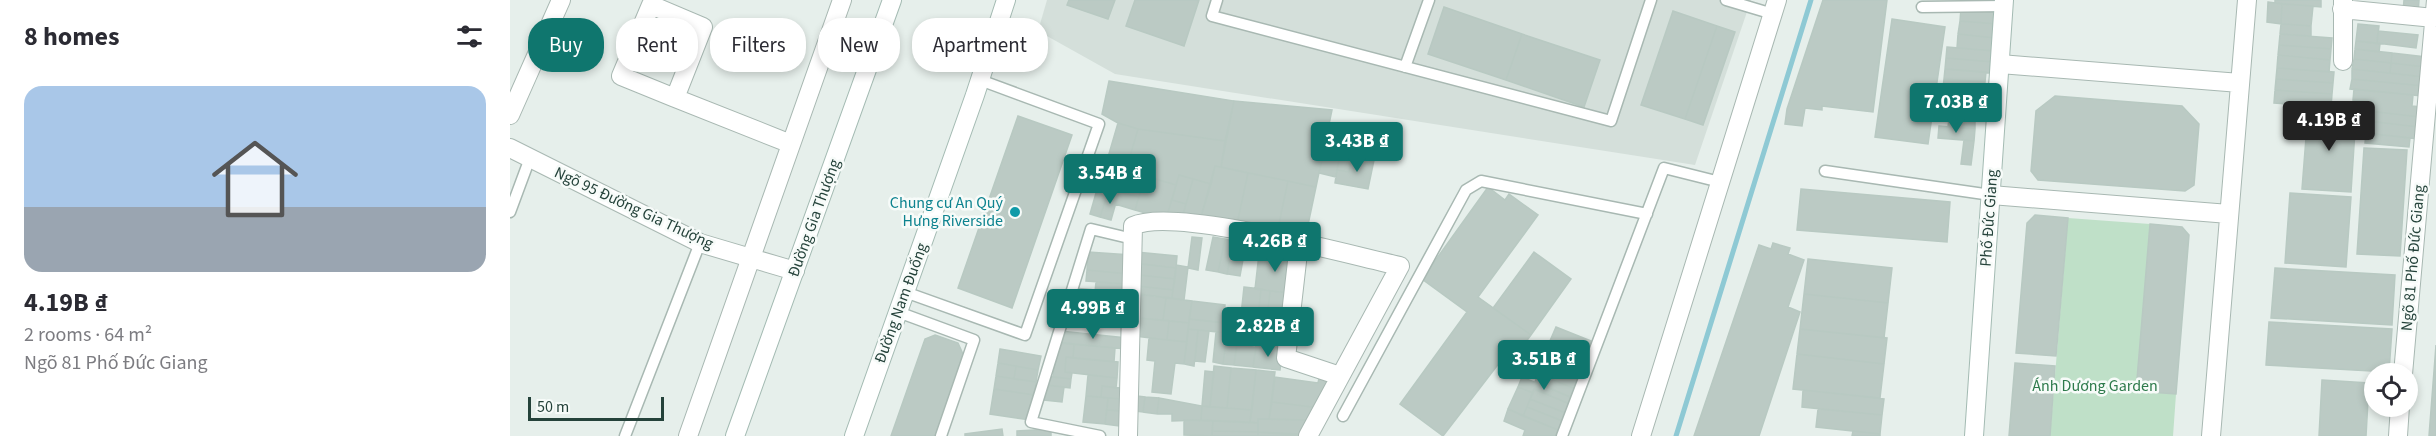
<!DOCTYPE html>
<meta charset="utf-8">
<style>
body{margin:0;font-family:"Source Sans 3",sans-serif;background:#f2f2f3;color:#2b2b33;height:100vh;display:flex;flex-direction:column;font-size:22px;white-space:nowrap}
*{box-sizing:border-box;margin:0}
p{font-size:20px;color:#7c7c81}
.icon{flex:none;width:33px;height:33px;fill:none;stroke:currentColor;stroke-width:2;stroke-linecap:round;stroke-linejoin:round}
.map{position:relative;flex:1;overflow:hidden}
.side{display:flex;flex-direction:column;background:#fff;width:510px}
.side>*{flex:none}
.hud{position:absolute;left:18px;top:18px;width:570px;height:54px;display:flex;gap:12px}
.fabs{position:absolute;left:1854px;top:363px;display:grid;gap:12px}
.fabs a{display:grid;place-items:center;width:54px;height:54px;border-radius:50%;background:#fff;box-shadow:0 3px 9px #0003;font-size:30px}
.scale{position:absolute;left:18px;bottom:15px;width:136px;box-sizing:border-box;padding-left:6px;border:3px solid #24423a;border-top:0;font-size:16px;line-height:21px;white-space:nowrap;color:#24423a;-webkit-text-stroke:4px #f7fbf9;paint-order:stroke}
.price{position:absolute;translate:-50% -51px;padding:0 14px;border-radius:6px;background:#0f766e;color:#fff;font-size:20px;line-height:39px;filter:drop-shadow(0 2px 3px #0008)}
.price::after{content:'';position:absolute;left:50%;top:36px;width:18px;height:14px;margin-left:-9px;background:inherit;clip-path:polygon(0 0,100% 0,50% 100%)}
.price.active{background:#222;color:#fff}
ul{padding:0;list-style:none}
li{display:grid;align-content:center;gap:12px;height:318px;padding:0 24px}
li+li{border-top:2px solid #e1e1e2}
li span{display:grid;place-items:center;height:186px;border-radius:18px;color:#555}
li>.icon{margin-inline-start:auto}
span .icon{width:108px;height:108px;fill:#fffc;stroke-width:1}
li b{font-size:26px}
h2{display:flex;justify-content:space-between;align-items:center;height:72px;padding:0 24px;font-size:26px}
.pill{padding:0 21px;border-radius:24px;background:#fff;box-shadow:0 3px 9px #0003;font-size:21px;line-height:54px}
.pill.active{background:#0f766e;color:#fff}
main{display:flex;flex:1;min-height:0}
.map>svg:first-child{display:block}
.built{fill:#d4dfda}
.green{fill:#bfe0c8}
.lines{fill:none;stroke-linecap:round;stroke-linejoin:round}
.stream{stroke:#8ec9d4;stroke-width:5}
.building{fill:#bbcac4;stroke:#b8c9c2;stroke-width:1.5}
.lane-casing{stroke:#a8b8b2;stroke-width:13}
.street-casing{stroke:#a8b8b2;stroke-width:20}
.secondary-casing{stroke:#a4bbb3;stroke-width:20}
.lane{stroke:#fff;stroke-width:10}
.street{stroke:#fff;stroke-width:18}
.secondary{stroke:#fff;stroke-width:18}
.culture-dot{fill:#0f9aa8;stroke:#f7fbf9;stroke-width:2}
.labels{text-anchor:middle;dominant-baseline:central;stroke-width:5;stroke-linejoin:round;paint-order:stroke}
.culture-label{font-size:16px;fill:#0d838f;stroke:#f7fbf9;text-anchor:end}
.street-label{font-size:16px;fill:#24423a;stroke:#f7fbf9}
.park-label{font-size:16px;fill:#2d7a4b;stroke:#f7fbf9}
</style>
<main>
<section class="side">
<h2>8 homes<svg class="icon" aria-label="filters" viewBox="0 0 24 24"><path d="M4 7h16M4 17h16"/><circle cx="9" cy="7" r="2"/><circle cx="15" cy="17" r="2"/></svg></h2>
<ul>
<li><span style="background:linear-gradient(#a9c7e8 65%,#9aa5b1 0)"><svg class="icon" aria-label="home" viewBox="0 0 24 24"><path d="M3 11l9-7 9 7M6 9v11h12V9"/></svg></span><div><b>4.19B ₫</b><p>2 rooms · 64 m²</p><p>Ngõ 81 Phố Đức Giang</p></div></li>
</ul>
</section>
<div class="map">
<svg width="1926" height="436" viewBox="0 0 1926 436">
<rect width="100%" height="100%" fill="#e6efeb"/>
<path class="built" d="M537 0H1241L1185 165 605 74 528 31Z"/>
<path class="green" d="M1558 218 1640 224 1626 391 1666 394 1663 436H1540Z"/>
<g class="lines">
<path class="stream" d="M1166 436 1301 0"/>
</g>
<path class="building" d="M559 0H605L598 19 557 5Z
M625 0H689L674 46 616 26Z
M1313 0H1377L1363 112 1312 106V110L1295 108 1292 126 1275 124 1277 109Z
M1765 0H1811V7L1765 3Z
M1894 0H1909L1908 14 1893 12Z
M1758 2 1772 4 1771 24 1757 22Z
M1772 4 1803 6 1801 26 1771 24Z
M934 7 1012 34 996 80 918 54Z
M1451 8 1488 11 1487 24 1450 21Z
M1163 11 1207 26 1175 119 1131 105Z
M1382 19 1435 27 1418 144 1365 137Z
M1450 21 1487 24 1485 38 1448 34Z
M1771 24 1801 26V36L1770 34Z
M1848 24 1869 26 1867 43 1846 41Z
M1207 26 1225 32 1193 125 1175 119Z
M1868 31 1908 35 1906 48 1867 43Z
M1012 34 1090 60 1074 107 996 80Z
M1448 34 1485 38 1484 51 1447 48Z
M1770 34 1822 38 1821 49 1769 45Z
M1846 41 1870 44 1869 52 1845 49Z
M1769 45 1821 49 1820 60 1768 55Z
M1437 47 1484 51 1483 62 1436 58Z
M1845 49 1882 53 1881 63 1844 59Z
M1882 53 1916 57 1915 67 1881 63Z
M1768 55 1820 60 1819 72 1767 68Z
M1436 58 1483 62 1482 73 1435 69Z
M1844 59 1881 63 1880 73 1842 69Z
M1881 63 1915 67 1914 77 1880 73Z
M1767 68 1824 72 1823 83 1766 79Z
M1435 69 1476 72 1475 82 1434 79Z
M1842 69 1914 77 1913 86 1842 79Z
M1434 79 1475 82 1474 92 1433 88Z
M1766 79 1823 83 1822 94 1765 90Z
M1842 79 1913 86 1912 96 1840 89Z
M599 81 724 101 715 141 628 129 608 123 592 114Z
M1433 88 1474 92 1473 102 1432 98Z
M1844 89 1903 95 1902 106 1911 107 1910 117 1859 111 1860 102 1843 100Z
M1765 90 1822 94 1821 107 1764 103Z
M1545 96 1672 106 1689 124 1684 185 1675 191 1528 180 1521 171 1526 111Z
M1432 98 1473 102 1472 109 1432 106Z
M724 101 822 110 806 187 711 167Z
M1432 106 1472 109 1471 121 1431 117Z
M1859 111 1910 117 1909 127 1858 121Z
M1798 112 1846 115 1841 192 1792 189Z
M508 116 562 135 502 308 448 288Z
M1439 118 1465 120V129L1438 127Z
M1858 121 1909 127 1908 139 1856 133Z
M608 123 628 129 616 170 596 164Z
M1429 126 1465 129 1464 141 1428 138Z
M628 129 715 141 711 167 705 166 701 184 669 175 666 185 616 170Z
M1856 133 1900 138 1899 147 1855 143Z
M1454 140 1464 141 1461 165 1451 164Z
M1854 148 1897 150 1890 256 1847 254Z
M814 151 830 154 826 177 809 173Z
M830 154 842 156 839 172 827 170Z
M842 156 864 160 858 189 825 183 827 170 839 172Z
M591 163 616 170 609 192 585 185Z
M705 166 738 173 727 224 690 220Z
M616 170 635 176 629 197 609 192Z
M738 173 778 181 767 233 727 224Z
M669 175 683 179 676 204 662 200Z
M635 176 666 185 656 219 625 210Z
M683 179 701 184 690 220 673 215Z
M778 181 806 187 795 239 767 233Z
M588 186 599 189 590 217 580 214Z
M978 187 995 200 999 194 1028 215 968 297 1021 335 1010 350 1003 345 933 436 890 404 957 312 912 279Z
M599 189 609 192 601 220 590 217Z
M1291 189 1440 202 1437 242 1287 230Z
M609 192 629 197 625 210 605 204Z
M1780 193 1841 197 1836 267 1775 263Z
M662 200 676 204 671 220 657 215Z
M1525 215 1558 218 1546 356 1506 353 1517 223Z
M1640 224 1672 227 1679 235 1666 394 1626 391Z
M682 237 692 238 688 270 678 268Z
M703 237 715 239 708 272 696 270Z
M715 239 723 241 717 274 708 272Z
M723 241 736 243 730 276 717 274Z
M1263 243 1280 248 1278 254 1294 260 1278 307 1290 312 1249 436H1184L1249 245 1261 249Z
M578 252 621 255 619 274 577 270Z
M626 252 667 256 666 268 625 263Z
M1024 252 1061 279 1021 335 983 308Z
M749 254 787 258 779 293 745 289Z
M1298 259 1382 268 1378 303 1294 294Z
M630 264 666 268 665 279 629 275Z
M666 265 678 267 674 300 662 298Z
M1765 268 1885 275 1882 325 1761 318Z
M577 270 619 274 618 284 576 281Z
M629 275 665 279 663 290 627 286Z
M586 282 618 284 617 295 585 292Z
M627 286 663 290 662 298 626 294Z
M734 287 751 289 748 317 731 315Z
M563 288 585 290 584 302 562 300Z
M751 289 760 291 757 318 748 317Z
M760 291 779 293 776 320 757 318Z
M630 294 656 298 653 320 627 318Z
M1294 294 1378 303 1374 338 1290 329Z
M656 298 682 301 679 323 653 320Z
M682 301 715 305 713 323 679 319Z
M731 315 757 318 754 346H727Z
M627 318 659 321 657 340 625 336Z
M757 318 776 320 773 348 754 346Z
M679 319 718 323 717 333 678 329Z
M659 321 679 323 677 342 657 340Z
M1759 322 1882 329 1879 372 1756 365Z
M1046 327 1086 343 1076 366 1036 350Z
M678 329 688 330 684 366 674 364Z
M1290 329 1377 338 1374 364 1287 354Z
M688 330 699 331 695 362 685 361Z
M550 331 617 338 616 349 549 343Z
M706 332 717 333 713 364 703 362Z
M717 333 728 334 724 365 713 364Z
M425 335 448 343 453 354 425 436H381L415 339Z
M639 338 677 342 674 364 665 363 661 394 642 392 645 361 637 360Z
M547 342 564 344 563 358 556 357 555 372 562 373 561 379 543 377Z
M564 344 605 348 604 362 563 358Z
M746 345 773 348 770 370 743 367Z
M1926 345V436H1919Z
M727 346 746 348 743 367 724 365Z
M490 349 531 356 528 370 488 363Z
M1036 350 1078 367 1075 376 1033 358Z
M1287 354 1374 364 1370 398 1283 389Z
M1024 355 1075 376 1068 390 1018 370Z
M556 357 608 362 607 378 555 372Z
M488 363 506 366 504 379 486 376Z
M1505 363 1545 366 1540 436H1499Z
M506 366 528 370 526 382 504 379Z
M704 366 721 368 717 408 700 407Z
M721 368 746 370 742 410 717 408Z
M746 370 765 372 759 419H748V423L740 422Z
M695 371 704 372 700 407 692 406Z
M810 374 824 378 810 408 762 402 765 377 808 383Z
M1028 374 1068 390 1065 399 1025 382Z
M578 375 607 378 606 388 592 386 591 397 576 396Z
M486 376 526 382 524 395 484 389Z
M537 376 561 379 560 388 536 385Z
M1012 377 1065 399 1062 405 1024 389 1023 393 1008 387Z
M1812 380 1859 383 1856 436H1809Z
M536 385 554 387 552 402 534 400Z
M592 386 619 389 618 400 591 397Z
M1008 387 1023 393 1013 416 998 409Z
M484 389 524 395 520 420 480 414Z
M1024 389 1062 405 1058 414 1020 399Z
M1293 390 1374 399 1372 415 1292 407Z
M576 396 598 398 595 424 573 422Z
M627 396 635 397 633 412 625 411Z
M635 397 649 398 647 414 633 412Z
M598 398 612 399 611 411 597 410Z
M649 398 692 406 691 420 662 421V414H647Z
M1020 399 1058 414 1055 422 1017 407Z
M762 402 810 408 795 436 796 420 759 419Z
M692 406 742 410 740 422 691 420Z
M1017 407 1057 423 1053 432 1013 416Z
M998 409 1053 432 1052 436H1013L1015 430 994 421Z
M1308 409 1372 415 1370 434 1306 427Z
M597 410 611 411 609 426 595 424Z
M748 419 796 420 795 436 748 432Z
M674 420 703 421 702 436 674 435Z
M703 421 748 423V432L702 431Z
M492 429 493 436H455V434Z
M541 429V436H507V431Z
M702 431 748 432V436H702Z
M1343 431 1370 434V436H1342Z
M748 432 787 434V436H748Z"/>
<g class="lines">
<defs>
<path id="lane" d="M707 0 702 16 1101 121 1141 0
M1216 0 1263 14
M1412 7 1494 6
M895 67 919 0
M1315 171 1481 195
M0 212 20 158
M395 292 515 335 589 124 470 80
M388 312 464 340 431 436
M833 416 956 190 971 181 1137 214
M115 436 190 243
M590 436 521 422 581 229 623 239
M1052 436 1154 168 1210 182"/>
<path id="street" d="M1833 0V61
M1832 9 1924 18
M1490 64 1730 83
M165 98 111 76 141 5 193 27 165 98 281 144
M0 115 51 0
M0 148 190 243 285 271
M1481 195 1719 214
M789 244 776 358 830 376
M1893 374 1926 0
M178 436 332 0
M618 436 623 226C663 206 839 255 890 266L798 436
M1131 436 1267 0
M1701 436 1737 0
M1888 436 1890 406"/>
<path id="secondary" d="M225 436 382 0
M344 436 465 95 496 0
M1464 436 1494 0"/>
</defs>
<use href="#lane" class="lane-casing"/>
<use href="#street" class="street-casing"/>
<use href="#secondary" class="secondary-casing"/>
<use href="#lane" class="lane"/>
<use href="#street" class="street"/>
<use href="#secondary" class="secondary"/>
</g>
<circle class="culture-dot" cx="505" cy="212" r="6"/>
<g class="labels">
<g class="culture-label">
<text x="493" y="203">Chung cư An Quý<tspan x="493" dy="18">Hưng Riverside</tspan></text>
</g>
<g class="street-label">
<text transform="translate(124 208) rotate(25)">Ngõ 95 Đường Gia Thượng</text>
<text transform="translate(304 218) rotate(-70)">Đường Gia Thượng</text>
<text transform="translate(1479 218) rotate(-86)">Phố Đức Giang</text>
<text transform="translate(1903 258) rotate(-85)">Ngõ 81 Phố Đức Giang</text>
<text transform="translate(391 303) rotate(-70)">Đường Nam Đuống</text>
</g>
<g class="park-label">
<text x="1585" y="386">Ánh Dương Garden</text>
</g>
</g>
</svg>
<div class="fabs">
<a><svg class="icon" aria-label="locate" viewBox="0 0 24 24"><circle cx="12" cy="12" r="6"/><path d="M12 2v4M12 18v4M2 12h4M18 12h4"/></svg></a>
</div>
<div class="scale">50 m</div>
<b class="price" style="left:1446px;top:134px">7.03B ₫</b>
<b class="price active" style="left:1819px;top:152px">4.19B ₫</b>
<b class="price" style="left:847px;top:173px">3.43B ₫</b>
<b class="price" style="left:600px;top:205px">3.54B ₫</b>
<b class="price" style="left:765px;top:273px">4.26B ₫</b>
<b class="price" style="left:583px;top:340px">4.99B ₫</b>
<b class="price" style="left:758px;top:358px">2.82B ₫</b>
<b class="price" style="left:1034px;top:391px">3.51B ₫</b>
<div class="hud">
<a class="pill active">Buy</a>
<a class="pill">Rent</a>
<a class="pill">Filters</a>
<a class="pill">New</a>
<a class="pill">Apartment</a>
</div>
</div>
</main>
